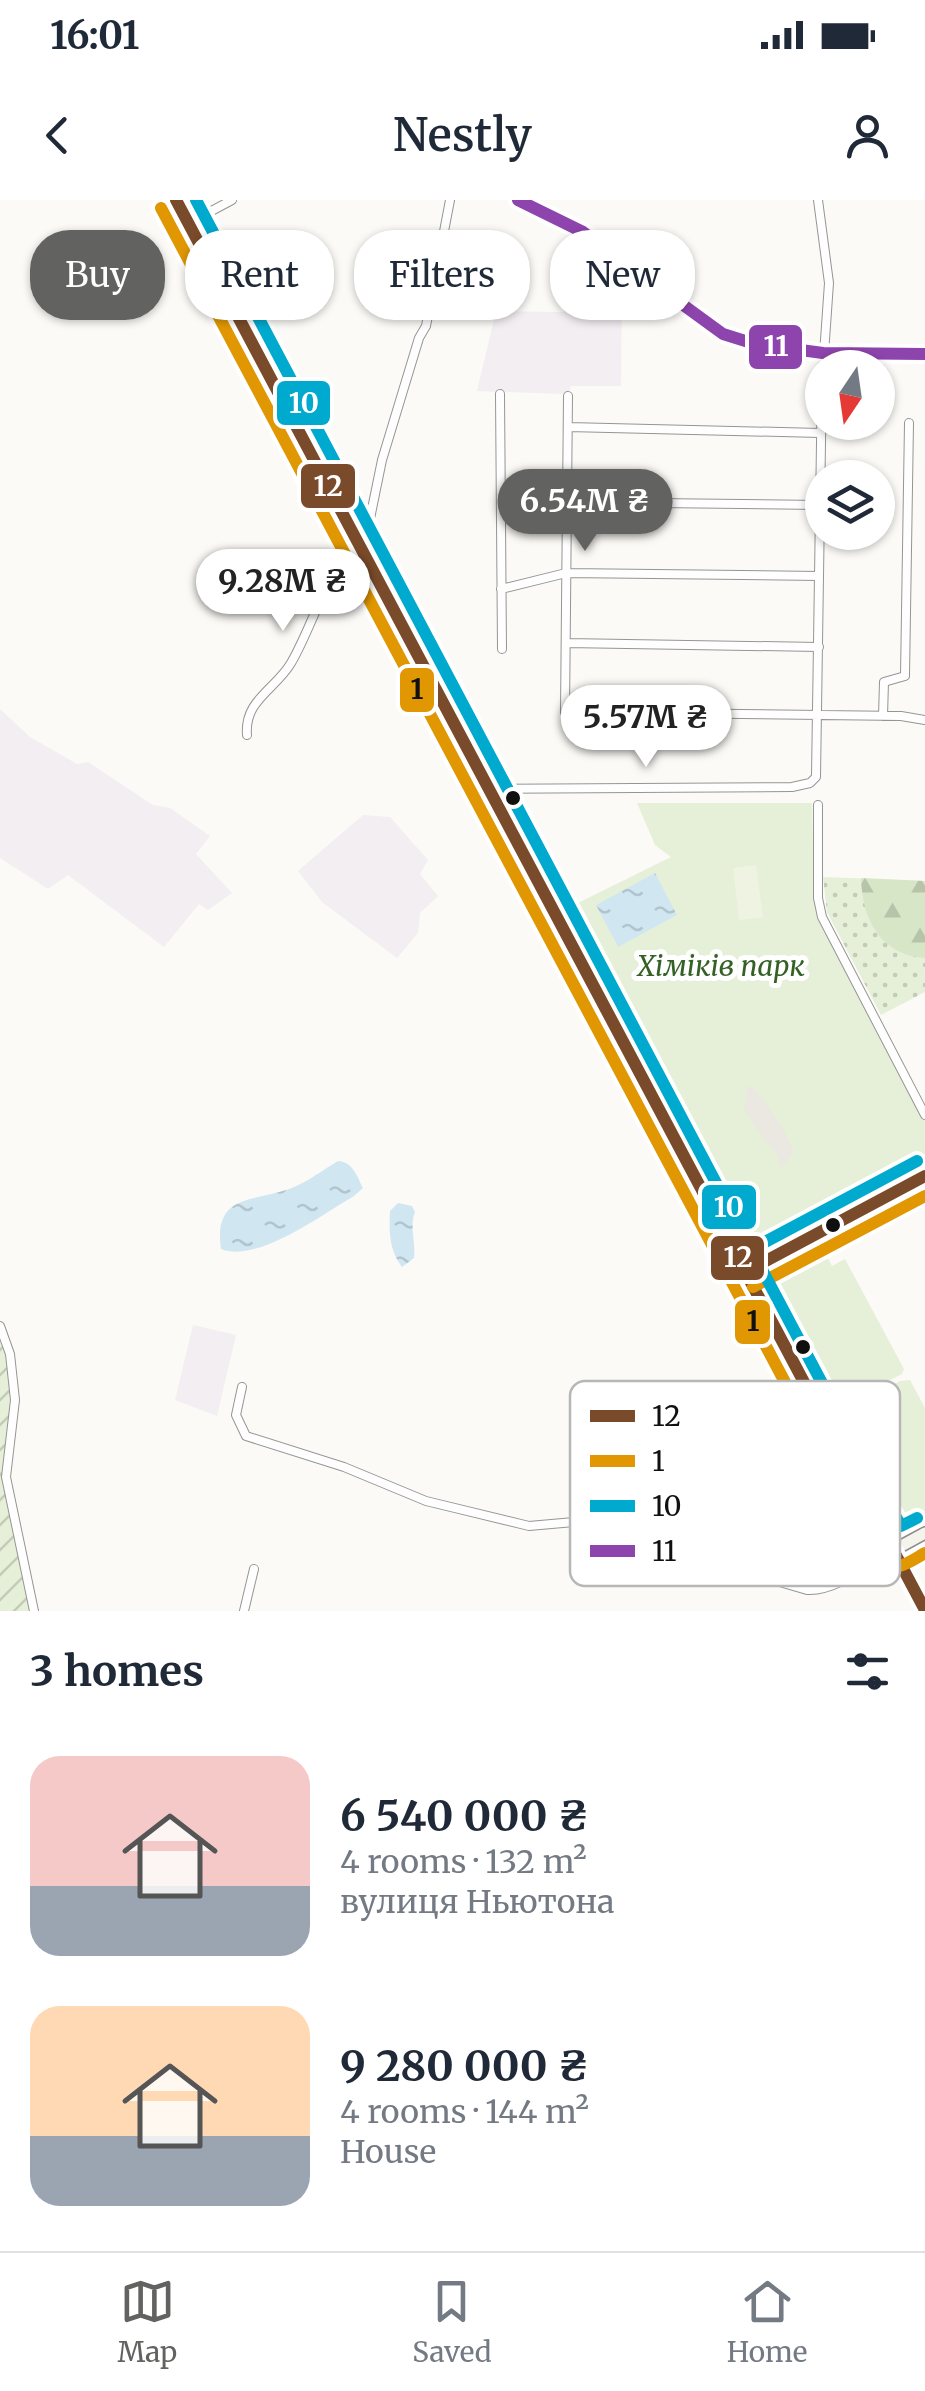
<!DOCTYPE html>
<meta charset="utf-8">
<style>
body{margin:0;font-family:Merriweather,serif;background:#f2f2f3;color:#1f2937;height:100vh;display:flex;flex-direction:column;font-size:38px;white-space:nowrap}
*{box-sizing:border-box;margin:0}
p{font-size:32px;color:#747a83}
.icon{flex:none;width:55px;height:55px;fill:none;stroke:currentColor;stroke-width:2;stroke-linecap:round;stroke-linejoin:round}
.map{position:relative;height:1411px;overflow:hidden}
.sheet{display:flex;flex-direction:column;background:#fff;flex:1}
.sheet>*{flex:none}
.banner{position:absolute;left:30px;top:30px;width:865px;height:90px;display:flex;gap:20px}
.needle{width:65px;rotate:193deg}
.buttons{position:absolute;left:805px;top:150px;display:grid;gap:20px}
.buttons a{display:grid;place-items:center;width:90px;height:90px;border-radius:50%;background:#fff;box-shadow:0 2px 8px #0004;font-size:50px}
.price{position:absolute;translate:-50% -85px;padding:0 22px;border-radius:35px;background:#fff;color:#222;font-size:32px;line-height:65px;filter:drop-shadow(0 2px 5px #0008)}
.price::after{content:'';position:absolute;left:50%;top:60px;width:30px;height:22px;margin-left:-15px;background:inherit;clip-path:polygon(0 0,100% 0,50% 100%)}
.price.active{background:#626260;color:#fff}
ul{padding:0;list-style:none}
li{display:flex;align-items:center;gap:30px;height:250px;padding:0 30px}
li span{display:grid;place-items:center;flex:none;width:280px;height:200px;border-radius:30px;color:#555}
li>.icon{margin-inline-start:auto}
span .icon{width:120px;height:120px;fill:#fffc;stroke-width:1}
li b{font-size:42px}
h2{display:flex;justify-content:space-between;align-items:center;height:120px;padding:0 30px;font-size:42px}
.tag{padding:0 35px;border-radius:40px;background:#fff;box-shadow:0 2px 8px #0004;font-size:35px;line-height:90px}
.tag.active{background:#626260;color:#fff}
.status{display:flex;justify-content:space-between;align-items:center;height:70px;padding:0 50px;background:#fff;direction:ltr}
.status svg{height:28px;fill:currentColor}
header{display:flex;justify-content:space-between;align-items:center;height:130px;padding:0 30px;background:#fff;font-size:45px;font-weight:600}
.tabs{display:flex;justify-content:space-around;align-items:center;height:140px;border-top:2px solid #e0e1e3;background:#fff;font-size:28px;color:#747a83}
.tabs a{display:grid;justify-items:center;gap:5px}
.tabs .active{color:#626260}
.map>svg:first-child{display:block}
.industrial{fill:#f3eef1}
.grass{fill:url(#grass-dots)}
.forest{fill:url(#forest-firs)}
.park{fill:#e6efd8}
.garden{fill:url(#garden-furrows)}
.pitch{fill:#eff3e1}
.plaza{fill:#ebe8e2}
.water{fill:url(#water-ripples)}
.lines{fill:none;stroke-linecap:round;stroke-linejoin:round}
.street-casing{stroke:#969594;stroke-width:10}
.secondary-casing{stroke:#8c8c8a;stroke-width:14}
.primary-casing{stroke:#838381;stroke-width:15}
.street{stroke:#fefefe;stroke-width:8}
.secondary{stroke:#f4f3ec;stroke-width:11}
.primary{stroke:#ebe6dc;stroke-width:12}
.bus-1-casing{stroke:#fff;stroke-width:20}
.bus-2-casing{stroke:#fff;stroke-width:20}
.bus-3-casing{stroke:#fff;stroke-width:20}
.bus-4-casing{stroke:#fff;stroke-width:20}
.bus-1{stroke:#7a4b2a;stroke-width:12}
.bus-2{stroke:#e09702;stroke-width:12}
.bus-3{stroke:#00a9ce;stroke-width:12}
.bus-4{stroke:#8e44ad;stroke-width:12}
.bus-dot{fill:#101010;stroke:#fff;stroke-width:4}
.labels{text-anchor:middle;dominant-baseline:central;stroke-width:10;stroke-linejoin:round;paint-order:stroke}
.park-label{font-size:28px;font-style:italic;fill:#356126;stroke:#fff}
.key{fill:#fff;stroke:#b7b7b7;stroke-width:2.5}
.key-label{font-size:28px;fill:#101010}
.line-badge{stroke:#fff;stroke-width:4}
.badge-label{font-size:28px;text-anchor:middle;font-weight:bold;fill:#fff}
.pale-badge-label{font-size:28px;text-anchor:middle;font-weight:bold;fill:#111}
</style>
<div class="status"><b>16:01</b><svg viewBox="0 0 49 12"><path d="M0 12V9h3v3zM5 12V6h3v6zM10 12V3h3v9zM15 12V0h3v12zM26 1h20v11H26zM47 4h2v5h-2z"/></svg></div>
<header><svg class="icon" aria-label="back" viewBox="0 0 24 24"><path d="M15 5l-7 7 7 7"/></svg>Nestly<svg class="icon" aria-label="person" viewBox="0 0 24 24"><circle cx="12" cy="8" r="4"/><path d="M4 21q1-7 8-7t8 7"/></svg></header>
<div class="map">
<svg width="925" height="1411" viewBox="0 0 925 1411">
<defs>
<pattern id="grass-dots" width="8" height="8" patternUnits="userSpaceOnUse" patternTransform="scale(2.5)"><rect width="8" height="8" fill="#e6efd8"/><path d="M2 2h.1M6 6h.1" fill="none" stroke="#c4ccb8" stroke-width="1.8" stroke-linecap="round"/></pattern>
<pattern id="forest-firs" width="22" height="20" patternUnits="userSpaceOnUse" patternTransform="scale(2.5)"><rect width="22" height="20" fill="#d7e6c7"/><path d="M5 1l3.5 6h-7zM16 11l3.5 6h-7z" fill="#b8c4aa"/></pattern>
<pattern id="garden-furrows" width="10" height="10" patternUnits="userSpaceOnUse" patternTransform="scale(2.5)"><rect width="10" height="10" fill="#e6efd8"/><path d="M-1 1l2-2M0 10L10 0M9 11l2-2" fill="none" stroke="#c4ccb8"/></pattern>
<pattern id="water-ripples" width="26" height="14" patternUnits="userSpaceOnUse" patternTransform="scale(2.5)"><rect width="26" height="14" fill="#d0e7f2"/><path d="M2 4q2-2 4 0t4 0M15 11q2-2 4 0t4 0" fill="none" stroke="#b2c5ce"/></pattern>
</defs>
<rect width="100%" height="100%" fill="#fbfaf6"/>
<path class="industrial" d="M613 90 622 91 621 186H571L569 192 561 194 477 191 496 111 561 112 613 107Z
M0 509 30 537 77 564 88 562 153 605 170 608 210 636 196 654 232 693 208 710 199 704 164 747 68 675 48 689 0 658Z
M363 615 390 617 428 660 420 674 438 696 420 713 418 733 397 758 322 702 298 671Z
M193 1125 236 1135 217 1216 175 1200Z"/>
<path class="grass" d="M823 677 925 681V792L881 815 827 712Z"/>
<path class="forest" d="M861 678 925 681V758C880 755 862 719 861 678Z"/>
<path class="park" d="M637 603H812L813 648H818L822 717 925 915V961L749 1055 562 701 578 703 671 657 655 645Z
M823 1048 832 1066 845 1059 904 1169 902 1174 836 1207 797 1131 792 1133 764 1080Z
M910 1180 925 1208V1317L898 1331 837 1216 900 1181Z"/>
<path class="garden" d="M0 1126 14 1176 6 1260 34 1411H0Z"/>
<path class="pitch" d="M756 665 763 717 739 720 733 668Z"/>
<path class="plaza" d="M752 886 782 926 794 952 784 966 780 967 778 958 744 910 747 888Z"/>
<path class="water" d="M655 673 677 715 618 747 596 705Z
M338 961C353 962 357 976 363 988L354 996C323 1014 256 1064 221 1049 213 993 254 1002 289 989 306 983 323 970 338 961Z
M398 1003 412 1006 415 1012C409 1027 416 1041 414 1058L402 1067C389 1050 389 1032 390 1011Z"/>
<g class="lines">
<defs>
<path id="street" d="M518 0 583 32 723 134 755 144 823 153 925 154
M818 0 829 83 823 168
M189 23 232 0
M500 194 502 449
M568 196 565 512 901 516 925 520
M568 227 820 233
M567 302 820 305
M365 343 382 260 419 138 426 126 450 0
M501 389 566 373 819 376
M566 443 819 447
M883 516 884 482 905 476 909 223
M247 535C244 500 276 489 291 463 313 426 324 374 359 347
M489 589 792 587 810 583 816 577 822 176
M818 605V698L822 717 925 915
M0 1126 10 1154 15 1200 6 1277 34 1411
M242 1187 236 1215 246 1236 344 1267 426 1301 529 1326 574 1322 807 1390C835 1392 870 1364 894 1350
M244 1411 254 1369"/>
<path id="secondary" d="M745 1072 925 976
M894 1350 925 1333"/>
<path id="primary" d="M176 0 925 1410"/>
</defs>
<use href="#street" class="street-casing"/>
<use href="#secondary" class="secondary-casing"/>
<use href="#primary" class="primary-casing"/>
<use href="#street" class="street"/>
<use href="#secondary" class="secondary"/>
<use href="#primary" class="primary"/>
<defs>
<path id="bus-1" d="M176 0 925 1410
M745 1072 925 976"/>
<path id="bus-2" d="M161 8 879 1359C894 1375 909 1362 925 1353
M753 1087 925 996"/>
<path id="bus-3" d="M196 0 850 1236 901 1326 917 1318
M737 1057 917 961"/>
<path id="bus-4" d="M518 0 583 32 723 134 755 144 823 153 925 154"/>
</defs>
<use href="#bus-1" class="bus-1-casing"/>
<use href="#bus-2" class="bus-2-casing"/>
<use href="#bus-3" class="bus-3-casing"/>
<use href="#bus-4" class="bus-4-casing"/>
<use href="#bus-1" class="bus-1"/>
<use href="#bus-2" class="bus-2"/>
<use href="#bus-3" class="bus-3"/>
<use href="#bus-4" class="bus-4"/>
</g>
<g class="bus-dot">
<circle cx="513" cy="598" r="9"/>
<circle cx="833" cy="1025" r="9"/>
<circle cx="803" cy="1147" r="9"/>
</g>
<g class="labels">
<g class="park-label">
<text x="721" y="766">Хіміків парк</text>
</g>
</g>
<rect x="570" y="1181" width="330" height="205" rx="15" class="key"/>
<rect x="590" y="1210" width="45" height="12" fill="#7a4b2a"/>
<rect x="590" y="1255" width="45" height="12" fill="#e09702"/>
<rect x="590" y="1300" width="45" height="12" fill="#00a9ce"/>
<rect x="590" y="1345" width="45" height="12" fill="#8e44ad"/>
<g class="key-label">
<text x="652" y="1226">12</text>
<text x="652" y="1271">1</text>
<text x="652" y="1316">10</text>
<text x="652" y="1361">11</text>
</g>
<g class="line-badge">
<rect x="747" y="123" width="57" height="48" rx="10" fill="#8e44ad"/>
<rect x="275" y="179" width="57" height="48" rx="10" fill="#00a9ce"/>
<rect x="299" y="262" width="58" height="48" rx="10" fill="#7a4b2a"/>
<rect x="398" y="466" width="38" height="48" rx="10" fill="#e09702"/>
<rect x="700" y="983" width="58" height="48" rx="10" fill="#00a9ce"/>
<rect x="709" y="1034" width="57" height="48" rx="10" fill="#7a4b2a"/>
<rect x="733" y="1098" width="39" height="48" rx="10" fill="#e09702"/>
</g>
<g class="badge-label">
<text x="776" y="156">11</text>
<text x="304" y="213">10</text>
<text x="328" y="296">12</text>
<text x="729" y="1017">10</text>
<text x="738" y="1067">12</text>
</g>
<g class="pale-badge-label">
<text x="417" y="499">1</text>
<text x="753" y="1131">1</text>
</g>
</svg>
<div class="buttons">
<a><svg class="needle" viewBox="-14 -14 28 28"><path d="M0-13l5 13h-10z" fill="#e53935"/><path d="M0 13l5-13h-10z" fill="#747a83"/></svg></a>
<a><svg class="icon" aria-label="layers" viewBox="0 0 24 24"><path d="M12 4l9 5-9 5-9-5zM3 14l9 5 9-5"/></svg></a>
</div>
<b class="price active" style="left:585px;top:354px">6.54M ₴</b>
<b class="price" style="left:283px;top:434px">9.28M ₴</b>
<b class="price" style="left:646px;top:570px">5.57M ₴</b>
<div class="banner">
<a class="tag active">Buy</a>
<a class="tag">Rent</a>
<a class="tag">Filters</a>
<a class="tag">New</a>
</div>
</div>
<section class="sheet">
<h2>3 homes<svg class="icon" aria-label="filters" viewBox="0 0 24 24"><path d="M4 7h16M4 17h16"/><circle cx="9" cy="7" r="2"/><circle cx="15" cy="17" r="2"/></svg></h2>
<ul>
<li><span style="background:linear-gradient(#f6c9c9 65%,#9aa5b1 0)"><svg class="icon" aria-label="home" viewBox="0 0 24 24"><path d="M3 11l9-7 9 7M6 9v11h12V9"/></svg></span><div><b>6 540 000 ₴</b><p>4 rooms · 132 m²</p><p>вулиця Ньютона</p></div></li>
<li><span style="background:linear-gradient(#ffd9b3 65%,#9aa5b1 0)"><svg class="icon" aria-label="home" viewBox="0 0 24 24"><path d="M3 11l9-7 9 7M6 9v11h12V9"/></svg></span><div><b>9 280 000 ₴</b><p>4 rooms · 144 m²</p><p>House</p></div></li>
</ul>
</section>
<nav class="tabs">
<a class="active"><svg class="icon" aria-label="map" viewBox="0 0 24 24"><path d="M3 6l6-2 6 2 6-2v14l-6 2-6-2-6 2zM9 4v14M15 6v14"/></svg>Map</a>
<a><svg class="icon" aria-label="saved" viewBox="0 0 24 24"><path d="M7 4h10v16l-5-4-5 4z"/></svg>Saved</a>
<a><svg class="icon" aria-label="home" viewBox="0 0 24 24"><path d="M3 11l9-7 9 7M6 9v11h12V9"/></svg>Home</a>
</nav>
